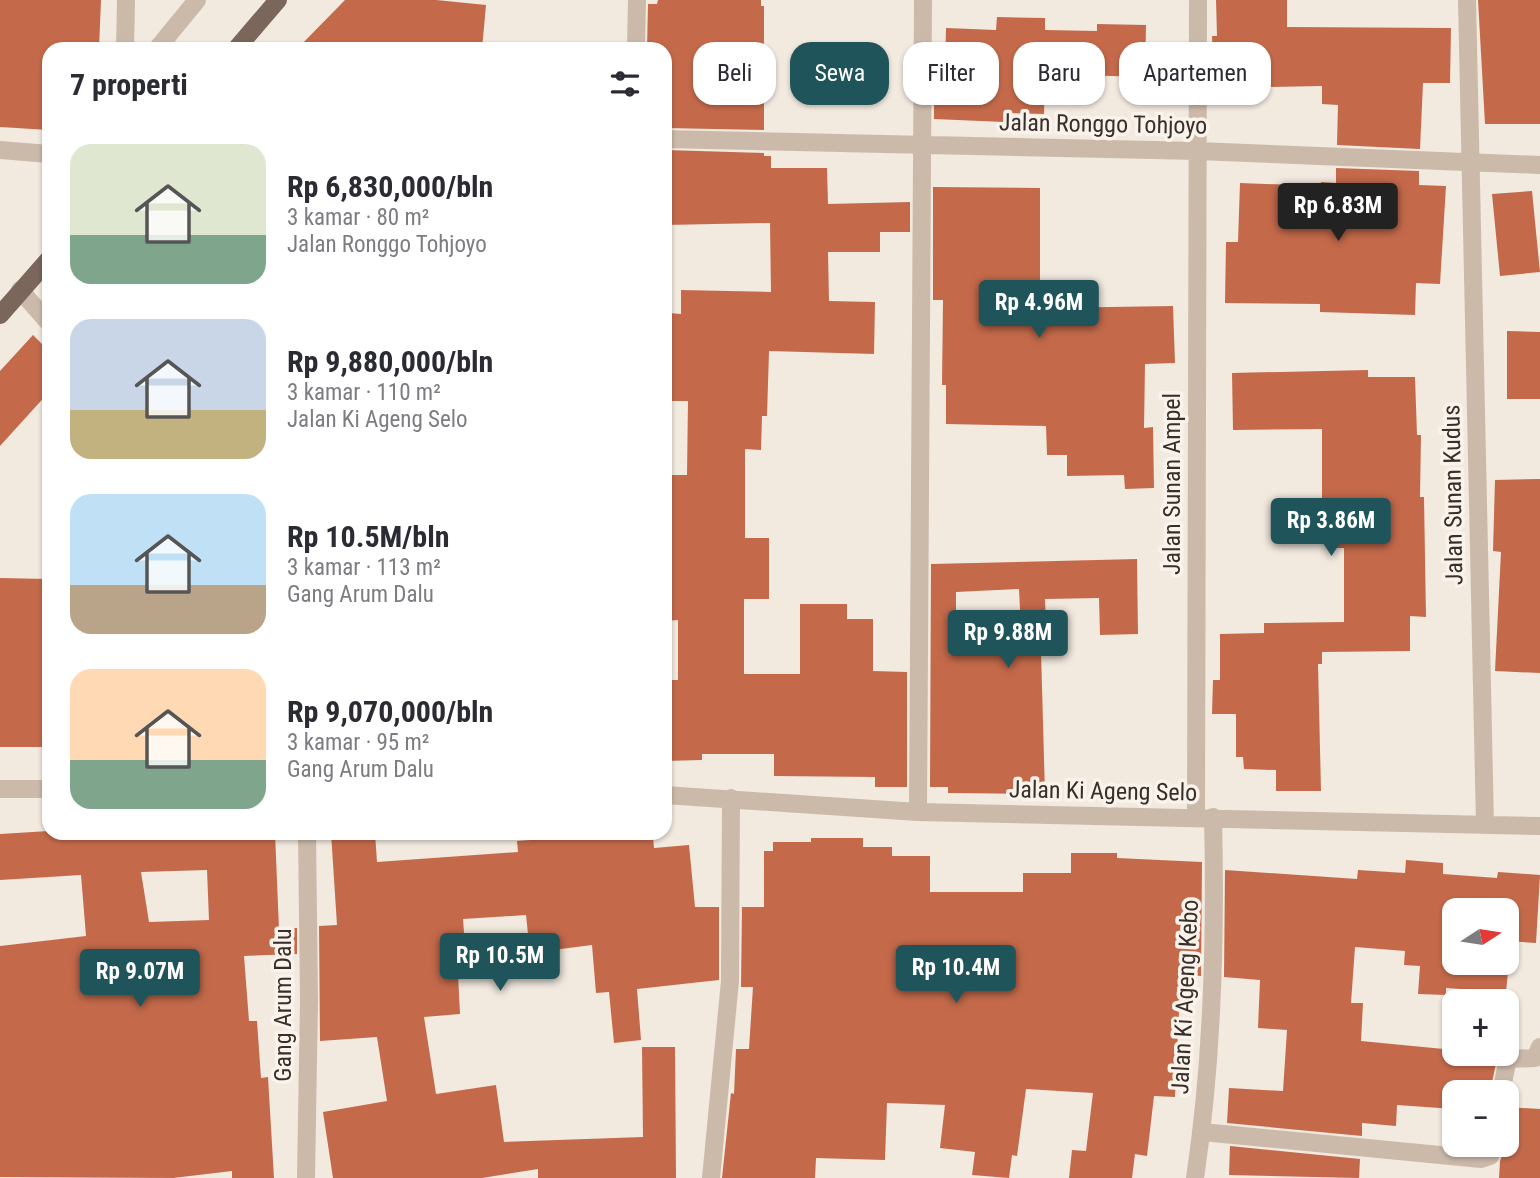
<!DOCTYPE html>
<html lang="id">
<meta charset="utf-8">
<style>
body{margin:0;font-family:"Roboto Condensed",sans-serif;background:#f2f2f3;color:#2b2b33;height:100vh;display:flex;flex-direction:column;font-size:26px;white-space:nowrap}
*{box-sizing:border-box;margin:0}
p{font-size:23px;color:#7c7c81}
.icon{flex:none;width:38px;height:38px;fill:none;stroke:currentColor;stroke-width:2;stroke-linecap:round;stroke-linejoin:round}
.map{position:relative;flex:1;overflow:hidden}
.drawer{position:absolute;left:42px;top:42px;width:630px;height:798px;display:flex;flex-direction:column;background:#fff;border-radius:21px;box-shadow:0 2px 5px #0004}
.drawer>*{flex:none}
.guide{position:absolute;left:693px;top:42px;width:665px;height:63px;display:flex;gap:14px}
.needle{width:46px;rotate:78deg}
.tools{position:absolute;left:1442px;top:898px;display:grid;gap:14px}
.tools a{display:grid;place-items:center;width:77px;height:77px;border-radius:14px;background:#fff;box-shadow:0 2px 5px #0004;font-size:35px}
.price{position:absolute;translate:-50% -60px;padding:0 16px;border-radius:7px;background:#1f555a;color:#fff;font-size:23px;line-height:46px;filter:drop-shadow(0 2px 4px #0008)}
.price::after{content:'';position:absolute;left:50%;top:42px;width:21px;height:16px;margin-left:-10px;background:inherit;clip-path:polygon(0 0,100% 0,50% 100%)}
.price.active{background:#222;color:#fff}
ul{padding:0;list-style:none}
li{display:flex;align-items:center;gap:21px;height:175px;padding:0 28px}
li span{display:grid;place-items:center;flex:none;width:196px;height:140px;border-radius:21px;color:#555}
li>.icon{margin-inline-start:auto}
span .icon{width:84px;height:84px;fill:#fffc;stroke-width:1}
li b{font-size:30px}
h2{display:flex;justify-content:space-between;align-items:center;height:84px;padding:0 28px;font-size:30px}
.chip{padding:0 24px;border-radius:21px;background:#fff;box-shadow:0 2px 5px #0004;font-size:24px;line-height:63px}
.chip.active{background:#1f555a;color:#fff}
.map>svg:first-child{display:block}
.building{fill:#c46a4b;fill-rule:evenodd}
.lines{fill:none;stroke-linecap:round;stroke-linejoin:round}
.minor{stroke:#cbbaaa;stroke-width:18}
.major{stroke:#7a665b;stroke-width:18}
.labels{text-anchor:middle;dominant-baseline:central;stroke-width:7;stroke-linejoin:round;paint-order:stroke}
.street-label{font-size:24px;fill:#382f2a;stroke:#faf3eb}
</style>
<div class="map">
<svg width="1540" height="1178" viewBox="0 0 1540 1178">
<rect width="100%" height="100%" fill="#f2e9df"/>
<path class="building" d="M0 0H101L99 49H49V130L0 127Z
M345 0H436L486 5 482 49H297Z
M658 0H761V6H764V130L665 128V49H647L648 4H657Z
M1216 0H1287V27L1451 28 1450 83H1423L1420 149 1337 145 1338 105 1322 104V86L1227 88V73H1213L1212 36H1217Z
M1478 0H1540V124H1485Z
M997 17 1045 18V30L1097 31V24L1146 25 1145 77 1045 74 1044 114 1005 113 1004 122 934 119V68H945L946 28 996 30Z
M665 150 764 153V156H771V168H827L828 204 910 202V232H880V252H828L829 301 875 302 874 354 769 351 767 416H762L761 450 745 449V538H769V599H744V674H800V604H847V619H873V671L907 672V787H875V777L774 776V754H702V760L665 761V680H678V620L665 621V475H687L688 401H665V351H669V313L681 314V290L771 292 770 223 665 225Z
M1336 168 1419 171V185L1446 186 1440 284 1416 283 1415 315 1320 312V304L1225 303 1226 242H1238L1240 183 1321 186V182L1336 183Z
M933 187 1040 188V304H1046V308L1173 306 1175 363 1145 364 1144 428 1153 427 1154 488 1125 489 1124 475 1067 476V455H1047L1046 426 946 424V385H942L943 300H933Z
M1532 191 1540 272 1500 276 1492 194Z
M1507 331 1540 332V399H1507Z
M33 335 49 351V392L0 446V371Z
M1368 370V377H1415L1417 435H1421L1420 497H1424L1426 617 1410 616V651L1322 652V664H1318L1321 791H1276V770L1244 769 1243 757H1236V714H1212L1213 680H1220V634L1264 633V623L1344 622V548H1333V520H1322V429L1233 430 1232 373Z
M1540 479V673L1495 671 1501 552 1493 551 1495 480Z
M1137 559 1138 634 1100 635 1099 598 1045 599 1047 649 1022 650 1019 589 956 592V651H1041L1045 794 948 793V787H930L931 564Z
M0 578 49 579V747H0Z
M49 831 275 833 279 929 297 928V954L244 956 249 1021H257L261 1078 268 1077 274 1178H232V1171L173 1178 0 1177V946L86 936 81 875 0 880V834ZM207 870 209 920 149 922 141 872Z
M331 833H375L377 862 518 852 517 841 611 834V840L653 836 654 848 689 845 695 907H719V980L637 989 641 1040 614 1043 609 992 596 993 592 945 530 953 526 915 463 919 467 973 458 974 460 1014 424 1017 436 1094 496 1085 504 1142 643 1137 642 1047H675L676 1178H538V1169L482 1178H333L323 1112 387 1101 377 1037 320 1041 319 926 337 925Z
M811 838H863V847H892V856H930V892H1023V873H1071V853H1117V858L1202 862 1201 976 1189 975 1188 991H1180L1175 1097 1154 1096 1147 1156 1135 1154 1132 1178H1069L1072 1150 1086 1151 1093 1093 1026 1089 1017 1156 1012 1155 1009 1178 972 1175 975 1152 940 1148 945 1105 887 1103 885 1160 816 1158 815 1178H722L731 1093 734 1094 736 1049H749L753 987H741L742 907H764V851H773V842H811Z
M1406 860 1443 863V874L1497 878 1498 872 1540 875 1536 943 1507 941V910H1454V962H1509L1506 992 1446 988V995L1418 994 1420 966 1404 965 1405 951 1355 947 1351 1003H1363L1361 1041 1454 1050V1054H1498L1490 1092H1454V1109L1397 1105 1396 1126 1362 1123V1136L1227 1123 1229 1088 1283 1091 1287 1030 1258 1028 1260 980 1224 977 1225 870 1357 879 1358 870 1405 873Z
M1507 1107 1540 1109V1178H1499L1500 1161 1507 1144Z
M1230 1146 1360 1159 1359 1178 1229 1175Z"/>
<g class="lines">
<path class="minor" d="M1467 0 1485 824
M125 49 126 0
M157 49 197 0
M636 49 637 0
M665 139 1198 151 1540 165
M0 150 49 154
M20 290 49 323
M0 789H49
M665 795 918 812 1540 826
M918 812 923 0
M1196 817 1198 0
M1501 1092 1508 1059 1535 1058 1540 1047
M1202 1132 1481 1159 1490 1156 1494 1144
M306 1178 309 1000 307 833
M711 1178 730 981 731 798
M1195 1178C1213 1058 1216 938 1213 817"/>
<path class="major" d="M236 49 278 0
M0 315 49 259"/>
</g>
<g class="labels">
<g class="street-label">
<text transform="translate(1103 124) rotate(1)">Jalan Ronggo Tohjoyo</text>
<text transform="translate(1172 484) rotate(-90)">Jalan Sunan Ampel</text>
<text transform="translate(1453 495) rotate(-91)">Jalan Sunan Kudus</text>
<text transform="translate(1103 791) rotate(1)">Jalan Ki Ageng Selo</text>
<text transform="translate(1185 997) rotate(-87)">Jalan Ki Ageng Kebo</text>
<text transform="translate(283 1005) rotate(-90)">Gang Arum Dalu</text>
</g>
</g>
</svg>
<div class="tools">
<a><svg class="needle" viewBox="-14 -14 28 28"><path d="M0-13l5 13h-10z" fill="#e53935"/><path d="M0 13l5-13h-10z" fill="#7c7c81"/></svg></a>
<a>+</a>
<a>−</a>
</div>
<b class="price active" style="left:1338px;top:243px">Rp 6.83M</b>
<b class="price" style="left:1039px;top:340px">Rp 4.96M</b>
<b class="price" style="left:1331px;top:558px">Rp 3.86M</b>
<b class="price" style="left:1008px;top:670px">Rp 9.88M</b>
<b class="price" style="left:500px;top:993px">Rp 10.5M</b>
<b class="price" style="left:956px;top:1005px">Rp 10.4M</b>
<b class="price" style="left:140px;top:1009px">Rp 9.07M</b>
<div class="guide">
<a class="chip">Beli</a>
<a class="chip active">Sewa</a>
<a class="chip">Filter</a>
<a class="chip">Baru</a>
<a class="chip">Apartemen</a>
</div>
<section class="drawer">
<h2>7 properti<svg class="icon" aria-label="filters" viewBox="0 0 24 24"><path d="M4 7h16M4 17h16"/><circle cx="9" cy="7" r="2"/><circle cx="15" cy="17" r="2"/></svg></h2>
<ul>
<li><span style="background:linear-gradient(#dfe7d0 65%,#7fa58c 0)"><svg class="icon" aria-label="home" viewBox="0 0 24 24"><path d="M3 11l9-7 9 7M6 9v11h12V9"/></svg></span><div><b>Rp 6,830,000/bln</b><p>3 kamar · 80 m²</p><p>Jalan Ronggo Tohjoyo</p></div></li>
<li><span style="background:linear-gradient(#c9d6e8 65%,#c2b280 0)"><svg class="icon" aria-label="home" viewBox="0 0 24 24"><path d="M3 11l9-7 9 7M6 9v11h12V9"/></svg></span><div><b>Rp 9,880,000/bln</b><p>3 kamar · 110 m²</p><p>Jalan Ki Ageng Selo</p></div></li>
<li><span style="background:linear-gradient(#bfe0f5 65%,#b9a48a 0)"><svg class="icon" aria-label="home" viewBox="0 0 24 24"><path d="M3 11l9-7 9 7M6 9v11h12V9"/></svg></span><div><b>Rp 10.5M/bln</b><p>3 kamar · 113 m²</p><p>Gang Arum Dalu</p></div></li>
<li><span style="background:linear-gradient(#ffd9b3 65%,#7fa58c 0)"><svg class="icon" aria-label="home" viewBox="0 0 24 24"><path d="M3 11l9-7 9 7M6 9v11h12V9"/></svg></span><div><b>Rp 9,070,000/bln</b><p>3 kamar · 95 m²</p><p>Gang Arum Dalu</p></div></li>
</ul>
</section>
</div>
